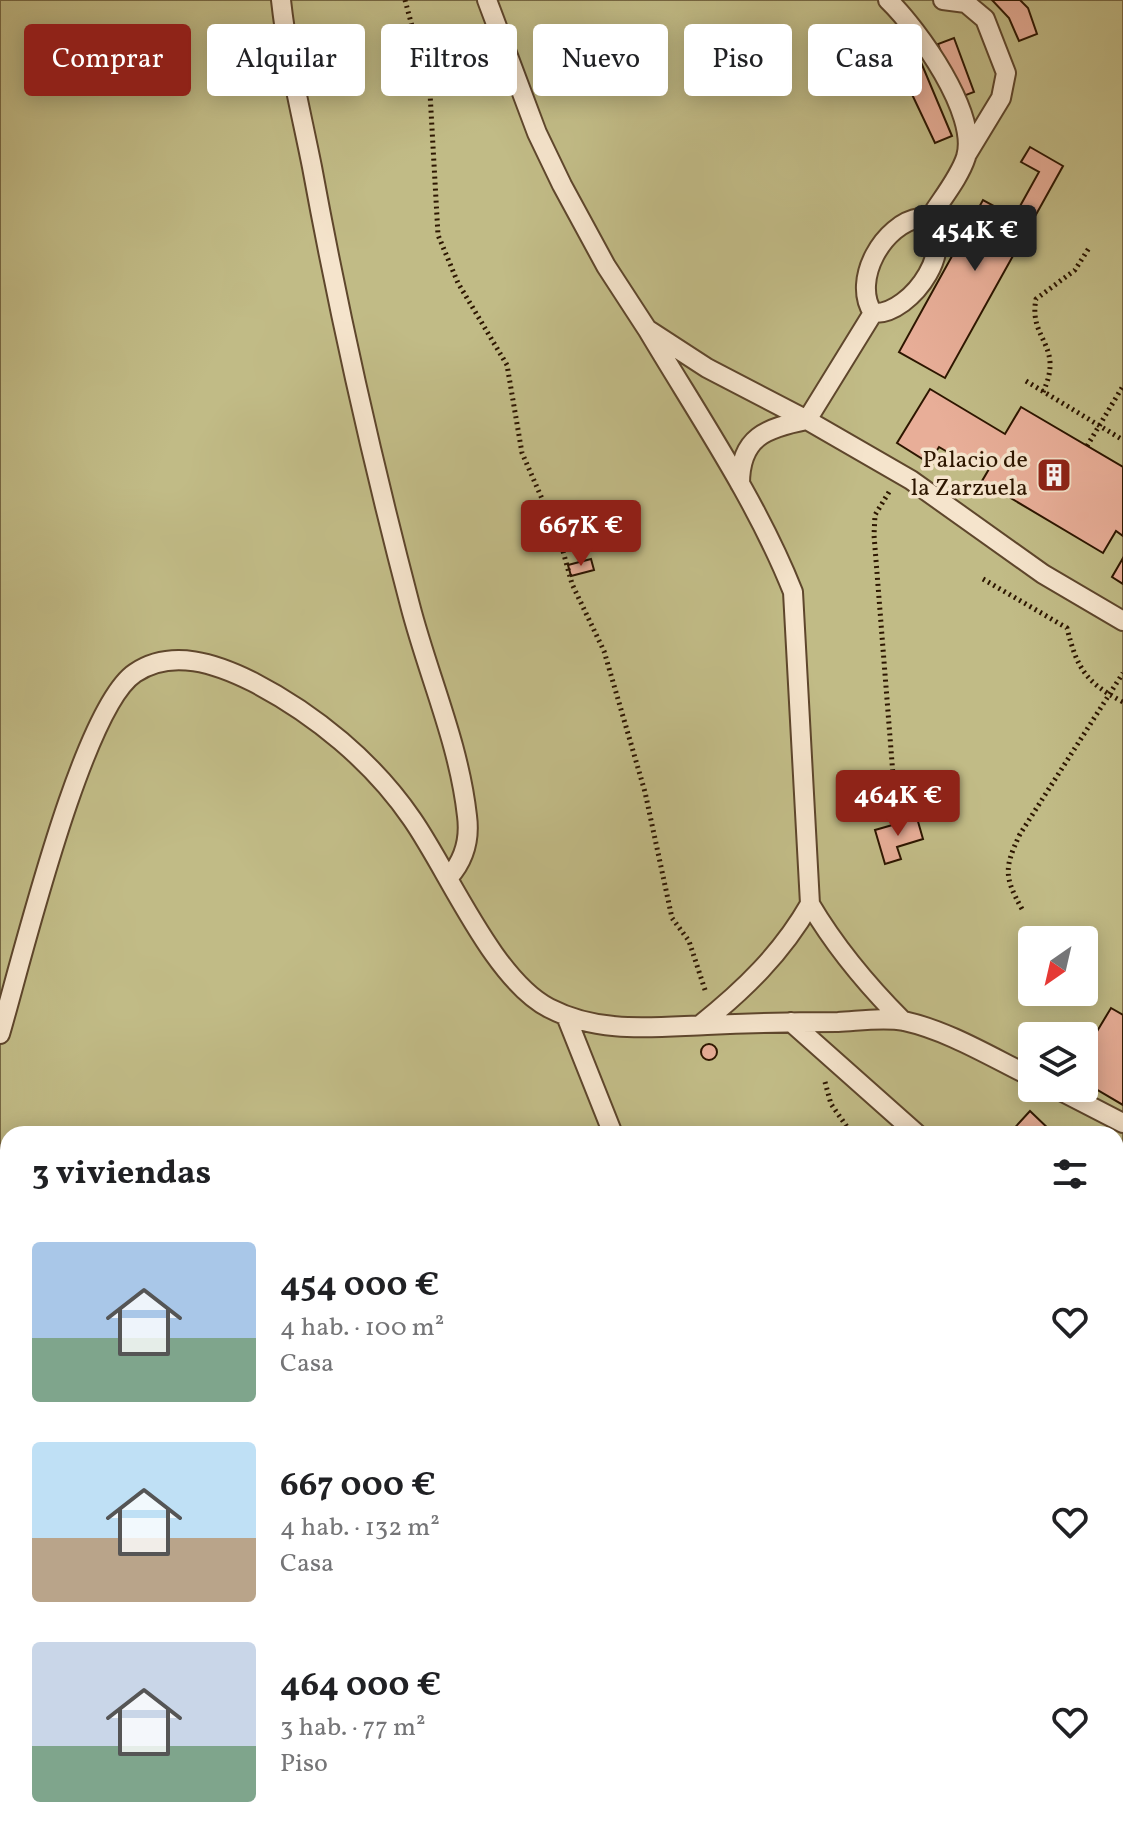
<!DOCTYPE html>
<html lang="es">
<meta charset="utf-8">
<style>
body{margin:0;font-family:Vollkorn,serif;background:#f2f2f2;color:#202124;height:100vh;display:flex;flex-direction:column;font-size:30px;white-space:nowrap}
*{box-sizing:border-box;margin:0}
p{font-size:26px;color:#757577}
.icon{flex:none;width:44px;height:44px;fill:none;stroke:currentColor;stroke-width:2;stroke-linecap:round;stroke-linejoin:round}
.map{position:relative;flex:1;overflow:hidden}
.panel{position:absolute;left:0px;top:1126px;width:1124px;height:714px;display:flex;flex-direction:column;background:#fff;border-radius:24px 24px 0 0;box-shadow:0 4px 20px #0003}
.panel>*{flex:none}
.banner{position:absolute;left:24px;top:24px;width:1076px;height:72px;display:flex;gap:16px}
.needle{width:52px;rotate:214deg}
.buttons{position:absolute;left:1018px;top:926px;display:grid;gap:16px}
.buttons a{display:grid;place-items:center;width:80px;height:80px;border-radius:8px;background:#fff;box-shadow:0 4px 20px #0003;font-size:40px}
.price{position:absolute;translate:-50% -68px;padding:0 18px;border-radius:8px;background:#8f2418;color:#fff;font-size:26px;line-height:52px;filter:drop-shadow(0 2px 4px #0008)}
.price::after{content:'';position:absolute;left:50%;top:48px;width:24px;height:18px;margin-left:-12px;background:inherit;clip-path:polygon(0 0,100% 0,50% 100%)}
.price.current{background:#222;color:#fff}
ul{padding:0;list-style:none}
li{display:flex;align-items:center;gap:24px;height:200px;padding:0 32px}
li span{display:grid;place-items:center;flex:none;width:224px;height:160px;border-radius:8px;color:#555}
li>.icon{margin-inline-start:auto}
span .icon{width:96px;height:96px;fill:#fffc;stroke-width:1}
li b{font-size:34px}
h2{display:flex;justify-content:space-between;align-items:center;height:96px;padding:0 32px;font-size:34px}
.chip{padding:0 28px;border-radius:8px;background:#fff;box-shadow:0 4px 20px #0003;font-size:28px;line-height:72px}
.chip.current{background:#8f2418;color:#fff}
.map>svg:first-child{display:block}
.green{fill:#c1bb86;stroke:#776843;stroke-width:2;fill-rule:evenodd}
.building{fill:#e8ae98;stroke:#2d1600;stroke-width:2}
.lines{fill:none;stroke-linecap:round;stroke-linejoin:round}
.lane-casing{stroke:#5e462c;stroke-width:22}
.path{stroke:#2d1600;stroke-width:5;stroke-dasharray:2 4;stroke-linecap:butt}
.lane{stroke:#f5e4cc;stroke-width:18}
.labels{text-anchor:middle;dominant-baseline:central;stroke-width:7;stroke-linejoin:round;paint-order:stroke}
.poi-label{font-size:24px;fill:#2d1600;stroke:#f5e4cc;text-anchor:end}
</style>
<div class="map">
<svg width="1123" height="1839" viewBox="0 0 1123 1839">
<rect width="100%" height="100%" fill="#f0d5b0"/>
<filter id="stains"><feTurbulence type="fractalNoise" baseFrequency=".0025" numOctaves="4"/><feColorMatrix values="0 0 0 0 .2 0 0 0 0 .09 0 0 0 0 .02 0 0 0 .5 -.17"/></filter>
<radialGradient id="worn" r=".72"><stop offset=".6" stop-color="#630" stop-opacity="0"/><stop offset="1" stop-color="#630" stop-opacity=".3"/></radialGradient>
<path class="green" d="M0 0H1123V1839H0ZM1032 940H1084V992H1032ZM1032 1036H1084V1088H1032ZM8 1134H1116V1832H8Z"/>
<path class="building" d="M992 0H1020L1028 8 1037 34 1019 41 1009 18Z
M954 38 974 92 958 98 938 44Z
M912 41 952 136 935 143 891 50Z
M1030 147 1063 166 945 378 899 352 983 200 1014 217 1039 172 1021 162Z
M930 389 1005 434 1021 407 1123 467V536L1116 531 1103 553 982 481 989 469 972 458 968 464 939 447 929 463 897 443Z
M1123 558V584L1112 577Z
M591 559 594 570 571 576 568 565Z
M917 818 923 839 897 847 901 859 885 864 875 830Z
M1111 1008 1123 1015V1105L1084 1082V1053Z
M701 1052a8 8 0 1 1 16 0a8 8 0 1 1-16 0Z
M1030 1111 1054 1134H1009Z
M1116 1191 1123 1197V1219L1116 1227Z
M1123 1265V1309L1116 1303V1274Z
M1116 1436 1123 1442V1480L1116 1474Z"/>
<g class="lines">
<defs>
<path id="lane" d="M281 0C287 56 301 112 312 167 339 314 372 460 410 605 428 675 459 743 467 816 470 839 464 860 449 877
M487 0 537 133 562 185 606 266 647 329 707 368 807 420C766 428 740 437 740 484
M888 0C918 29 979 114 966 157 959 179 939 202 928 221
M943 0 966 3 985 19 1006 73 1001 98 967 154
M920 218C964 238 912 316 873 313 851 280 884 223 920 218Z
M873 313 807 420 911 480 1043 574 1123 621
M647 329C698 415 756 499 793 592L810 904C782 953 744 990 700 1025
M810 904C836 948 866 984 903 1021
M566 1016 613 1134
M791 1022 917 1134
M0 1034C21 963 82 708 135 673 172 648 217 664 253 682 315 714 373 762 412 819 449 872 493 979 549 1008 599 1034 652 1027 707 1025 751 1023 794 1022 838 1022 859 1021 884 1017 904 1021 949 1031 991 1057 1032 1077
M1055 1088 1123 1123"/>
</defs>
<use href="#lane" class="lane-casing"/>
<path class="path" d="M405 0 430 93 438 235 458 283 507 365 522 453 560 540 572 584 604 651 645 792 672 918 689 941 706 993
M1026 381 1123 440
M1043 392C1065 345 1028 340 1036 299L1075 270 1089 248
M1087 446 1123 386
M889 492 875 515 874 535 896 813
M983 579 1067 628C1077 668 1085 682 1123 702
M1022 909C1004 877 1004 868 1020 834L1123 673
M825 1082 831 1104 852 1134
M0 1154 8 1156
M0 1276H8
M1116 1711 1123 1713"/>
<use href="#lane" class="lane"/>
</g>
<defs>
<symbol id="building-square" viewBox="-11 -11 22 22"><rect x="-9" y="-9" width="18" height="18" rx="4" fill="#8f2418" stroke="#f5e4cc"/><path d="M-4-6H4V6H1V3H-1V6H-4ZM-2.5-4.3h1.7v1.8h-1.7ZM.8-4.3h1.7v1.8H.8ZM-2.5-1h1.7V.8h-1.7ZM.8-1h1.7V.8H.8Z" fill="#fff"/></symbol>
</defs>
<g fill-rule="evenodd">
<use href="#building-square" x="1034" y="455" width="40" height="40"/>
</g>
<g class="labels">
<g class="poi-label">
<text x="1028" y="461">Palacio de<tspan x="1028" dy="28">la Zarzuela</tspan></text>
</g>
</g>
<rect width="100%" height="100%" filter="url(#stains)"/>
<rect width="100%" height="100%" fill="url(#worn)"/>
</svg>
<div class="buttons">
<a><svg class="needle" viewBox="-14 -14 28 28"><path d="M0-13l5 13h-10z" fill="#e53935"/><path d="M0 13l5-13h-10z" fill="#757577"/></svg></a>
<a><svg class="icon" aria-label="layers" viewBox="0 0 24 24"><path d="M12 4l9 5-9 5-9-5zM3 14l9 5 9-5"/></svg></a>
</div>
<b class="price current" style="left:975px;top:273px">454K €</b>
<b class="price" style="left:581px;top:568px">667K €</b>
<b class="price" style="left:898px;top:838px">464K €</b>
<div class="banner">
<a class="chip current">Comprar</a>
<a class="chip">Alquilar</a>
<a class="chip">Filtros</a>
<a class="chip">Nuevo</a>
<a class="chip">Piso</a>
<a class="chip">Casa</a>
</div>
<section class="panel">
<h2>3 viviendas<svg class="icon" aria-label="filters" viewBox="0 0 24 24"><path d="M4 7h16M4 17h16"/><circle cx="9" cy="7" r="2"/><circle cx="15" cy="17" r="2"/></svg></h2>
<ul>
<li><span style="background:linear-gradient(#a9c7e8 60%,#7fa58c 0)"><svg class="icon" aria-label="home" viewBox="0 0 24 24"><path d="M3 11l9-7 9 7M6 9v11h12V9"/></svg></span><div><b>454 000 €</b><p>4 hab. · 100 m²</p><p>Casa</p></div><svg class="icon" aria-label="heart" viewBox="0 0 24 24"><path d="M12 20l-8-8c-3-5 5-10 8-4 3-6 11-1 8 4z"/></svg></li>
<li><span style="background:linear-gradient(#bfe0f5 60%,#b9a48a 0)"><svg class="icon" aria-label="home" viewBox="0 0 24 24"><path d="M3 11l9-7 9 7M6 9v11h12V9"/></svg></span><div><b>667 000 €</b><p>4 hab. · 132 m²</p><p>Casa</p></div><svg class="icon" aria-label="heart" viewBox="0 0 24 24"><path d="M12 20l-8-8c-3-5 5-10 8-4 3-6 11-1 8 4z"/></svg></li>
<li><span style="background:linear-gradient(#c9d6e8 65%,#7fa58c 0)"><svg class="icon" aria-label="home" viewBox="0 0 24 24"><path d="M3 11l9-7 9 7M6 9v11h12V9"/></svg></span><div><b>464 000 €</b><p>3 hab. · 77 m²</p><p>Piso</p></div><svg class="icon" aria-label="heart" viewBox="0 0 24 24"><path d="M12 20l-8-8c-3-5 5-10 8-4 3-6 11-1 8 4z"/></svg></li>
</ul>
</section>
</div>
